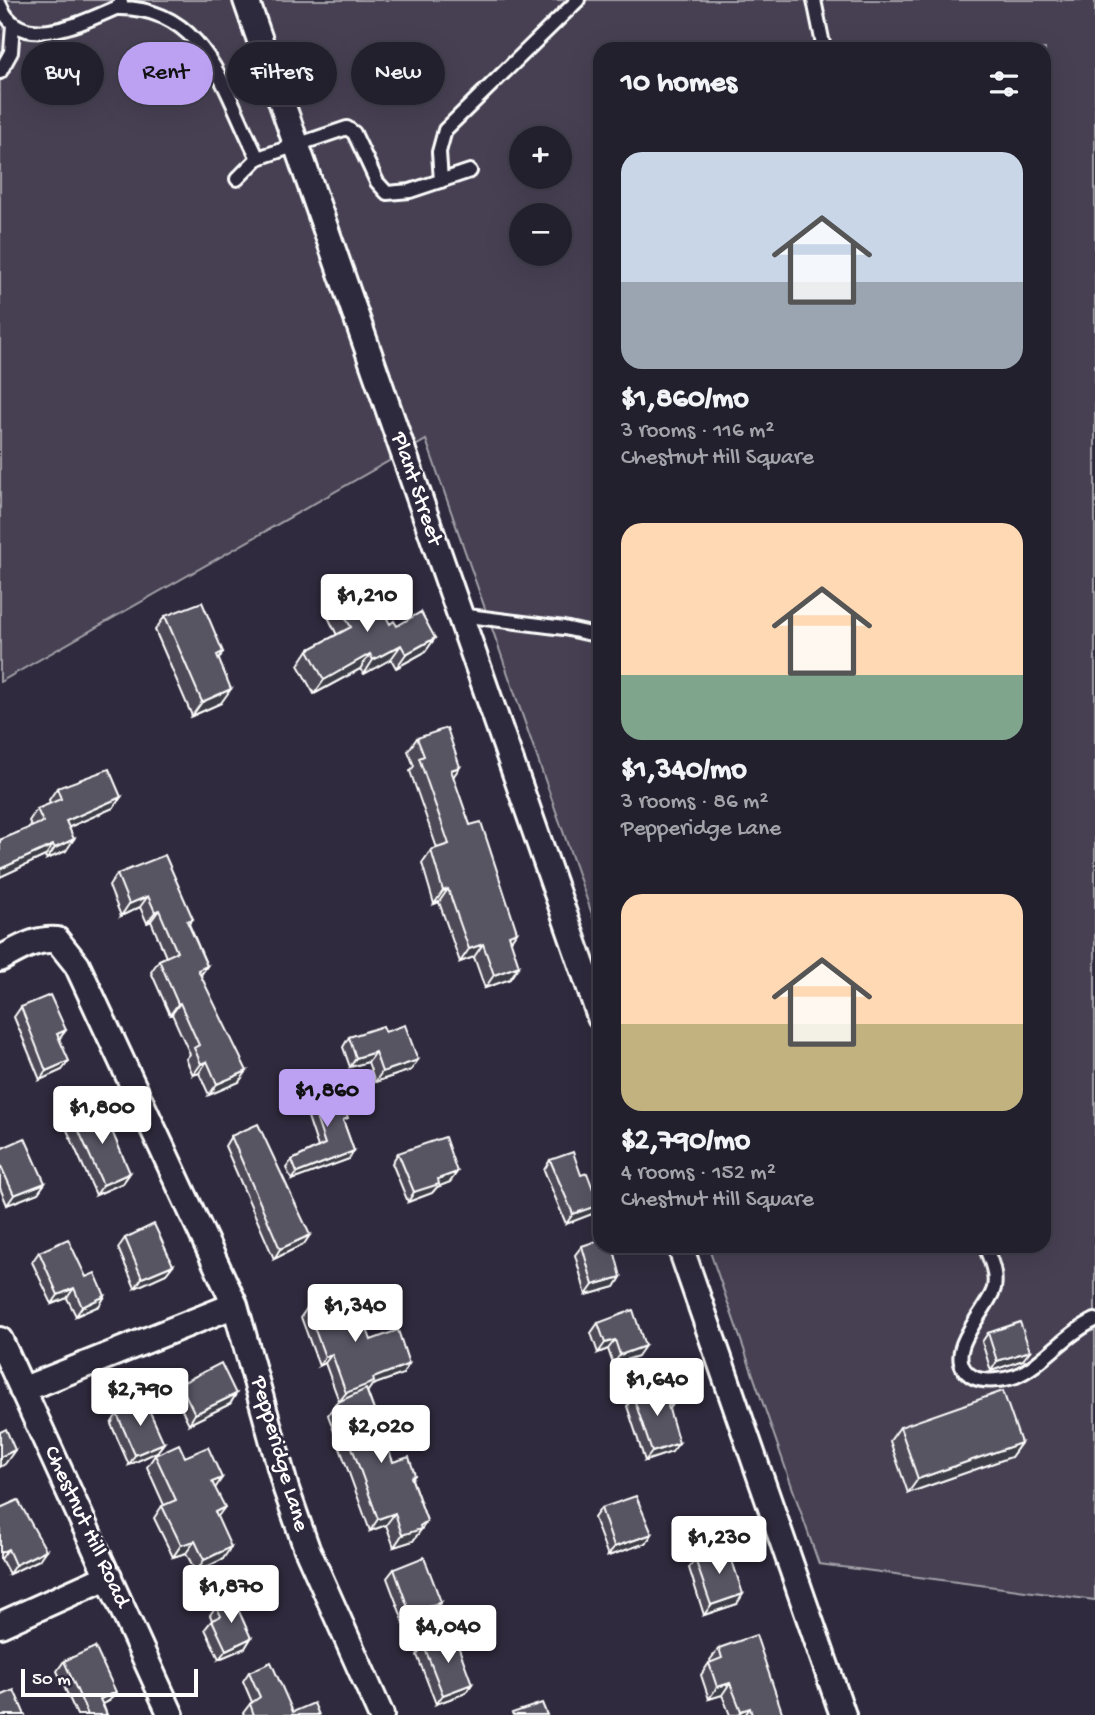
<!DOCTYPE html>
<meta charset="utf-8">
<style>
body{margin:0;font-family:"Gochi Hand",sans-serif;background:#2b2836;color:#f1f3f6;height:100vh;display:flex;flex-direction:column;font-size:26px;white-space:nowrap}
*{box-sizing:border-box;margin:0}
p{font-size:23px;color:#a3a3aa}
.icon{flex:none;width:38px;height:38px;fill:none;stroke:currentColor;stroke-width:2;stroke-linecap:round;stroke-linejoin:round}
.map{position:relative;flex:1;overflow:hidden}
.details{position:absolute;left:593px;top:42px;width:458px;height:1211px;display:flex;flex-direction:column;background:#23202e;border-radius:21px;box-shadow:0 7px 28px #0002,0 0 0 2px #403e4a}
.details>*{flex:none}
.guide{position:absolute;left:21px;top:42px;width:467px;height:63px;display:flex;gap:14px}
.buttons{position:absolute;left:509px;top:126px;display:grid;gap:14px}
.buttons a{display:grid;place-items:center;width:63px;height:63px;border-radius:50%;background:#23202e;box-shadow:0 7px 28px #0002,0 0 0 2px #403e4a;font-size:35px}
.scale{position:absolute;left:21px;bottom:18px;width:177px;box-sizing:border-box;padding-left:7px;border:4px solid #fff;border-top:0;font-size:19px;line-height:24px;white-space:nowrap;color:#fff;-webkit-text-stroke:5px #2f2a3d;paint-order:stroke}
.price{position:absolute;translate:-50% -60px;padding:0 16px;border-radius:7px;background:#fff;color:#222;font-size:23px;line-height:46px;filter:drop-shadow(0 2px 4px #0008)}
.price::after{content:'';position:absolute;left:50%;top:42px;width:21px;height:16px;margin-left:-10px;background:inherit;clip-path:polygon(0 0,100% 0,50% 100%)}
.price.on{background:#bca0f2;color:#111}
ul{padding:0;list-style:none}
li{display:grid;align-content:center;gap:14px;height:371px;padding:0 28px}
li span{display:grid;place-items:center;height:217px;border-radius:21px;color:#555}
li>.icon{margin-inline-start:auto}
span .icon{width:126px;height:126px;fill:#fffc;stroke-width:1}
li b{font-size:30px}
h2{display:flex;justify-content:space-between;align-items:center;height:84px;padding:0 28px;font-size:30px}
.tag{padding:0 24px;border-radius:32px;background:#23202e;box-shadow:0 7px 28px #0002,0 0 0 2px #403e4a;font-size:24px;line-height:63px}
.tag.on{background:#bca0f2;color:#111}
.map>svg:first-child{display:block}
.green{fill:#464152;stroke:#a2a0a8;stroke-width:2;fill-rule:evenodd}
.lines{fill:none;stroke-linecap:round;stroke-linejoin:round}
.service-casing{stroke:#fff;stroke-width:18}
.minor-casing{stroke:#fff;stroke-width:30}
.service{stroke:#2f2a3d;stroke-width:12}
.minor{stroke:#2f2a3d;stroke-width:24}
.wall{fill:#4d4956;stroke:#fff;stroke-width:2}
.shaded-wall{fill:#3e3c46;stroke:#fff;stroke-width:2}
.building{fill:#595564;stroke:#fff;stroke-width:2}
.labels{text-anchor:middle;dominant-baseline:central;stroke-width:5;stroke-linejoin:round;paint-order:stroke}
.street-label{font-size:23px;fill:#fff;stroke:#2f2a3d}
</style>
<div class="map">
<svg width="1095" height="1715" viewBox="0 0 1095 1715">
<rect width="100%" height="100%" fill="#2f2a3d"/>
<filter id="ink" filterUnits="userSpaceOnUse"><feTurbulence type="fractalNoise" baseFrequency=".0143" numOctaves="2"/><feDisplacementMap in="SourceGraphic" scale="14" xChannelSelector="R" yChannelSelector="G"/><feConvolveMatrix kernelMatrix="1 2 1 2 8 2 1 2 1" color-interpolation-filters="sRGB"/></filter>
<g filter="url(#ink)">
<path class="green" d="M0 0H1095V1600L819 1564 708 1246H1045V49H600V937L426 440 0 682ZM522 138H560V177H522ZM522 215H560V254H522Z"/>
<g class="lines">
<defs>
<path id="service" d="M814 0 824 49
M0 5C20 54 81 23 116 8L121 3
M116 8C207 5 224 93 258 158L347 128 354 133 377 182 387 193 410 191 470 171
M0 72 11 52 13 24
M237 179 258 158
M441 181 439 152 445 130 578 0
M460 615 564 628 600 636
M985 1246C990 1259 997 1273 994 1288 989 1310 937 1356 973 1377 984 1383 1005 1380 1016 1376 1042 1365 1065 1334 1095 1320"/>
<path id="minor" d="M246 0 600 1017
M0 959C19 949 35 938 57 940L77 965 235 1305 286 1489 307 1549 381 1715
M680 1246 843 1715
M0 1340 171 1715
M22 1390 235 1305
M0 1625 109 1576"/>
</defs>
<use href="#service" class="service-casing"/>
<use href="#minor" class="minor-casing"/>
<use href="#service" class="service"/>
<use href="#minor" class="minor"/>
</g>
<path class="wall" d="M336 601 390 624 435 638 425 652 396 668 391 659 364 674 360 669 314 694 298 665 308 650 337 635 327 615Z
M165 616 223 652 219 659 221 703 192 716 155 630Z
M417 738 453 777 470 825 517 932 511 940 510 979 485 988 474 957 460 962 439 902 434 904 422 863 431 850 437 848 410 771 414 766 408 751Z
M57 788 121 797 113 808 69 827 66 851 47 859 45 856 0 877V840L32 827 29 821 37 809 50 804 49 800Z
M117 874 193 919 189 924 207 966 201 975 239 1082 209 1095 199 1073 193 1075 186 1059 190 1054 172 1014 170 1015 151 972 159 960 166 957 151 921 147 923 140 907 121 916 109 886Z
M21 1007 66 1030 59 1039 62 1070 40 1080 14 1017Z
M385 1032 411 1070 375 1082 368 1062 350 1067 343 1047 349 1037Z
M308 1094 344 1123 354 1151 349 1159 292 1180 286 1168 292 1160 318 1147 303 1102Z
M74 1120 130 1173 123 1183 96 1195 67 1130Z
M231 1136 304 1244 274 1259 225 1146Z
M0 1149 45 1183 38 1193 7 1205 0 1188Z
M398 1153 457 1172 450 1182 437 1187 432 1193 408 1202 392 1163Z
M550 1160 592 1214 566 1224 544 1170Z
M125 1238 173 1265 166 1274 135 1288 118 1248Z
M582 1246 621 1277 615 1287 586 1295 575 1255Z
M39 1252 86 1277 105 1296 99 1306 76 1316 67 1298 52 1304 32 1262Z
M307 1308 354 1316 371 1340 403 1374 372 1385 367 1391 393 1462 415 1475 412 1479 427 1521 413 1541 394 1547 386 1525 370 1531 328 1415 336 1403 339 1401 325 1363 319 1366 301 1317Z
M598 1323 638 1356 613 1364 608 1349 598 1353 591 1333Z
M988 1333 1023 1360 991 1371 982 1342Z
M180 1384 236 1394 230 1404 189 1424 174 1394Z
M633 1396 674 1403 669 1410 672 1452 645 1461 627 1406Z
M117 1414 164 1443 157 1452 129 1465 111 1424Z
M900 1427 1021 1443 1011 1457 908 1493 890 1441Z
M155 1455 185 1457 215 1488 217 1518 223 1559 196 1572 186 1553 173 1557 154 1518 162 1506 164 1505 147 1467Z
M0 1508 39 1560 9 1574 1 1559H0Z
M601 1508 652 1534 646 1543 608 1556 594 1518Z
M695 1559 737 1604 704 1615 689 1568Z
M394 1569 434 1611 404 1623 387 1578Z
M216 1606 251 1638 245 1648 219 1659 205 1629 212 1620 210 1615Z
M424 1646 472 1684 466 1693 436 1704 417 1655Z
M719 1648 783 1715H730L722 1695 709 1699 701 1675 709 1663 711 1662 710 1660Z
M64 1661 109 1701 103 1704 107 1715H77L57 1671Z
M249 1672 293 1712 319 1715H244L243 1713 250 1704 252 1702 243 1681Z"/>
<path class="shaded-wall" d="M435 638 425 652 396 668 406 654Z
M401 645 391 659 364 674 373 660Z
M370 654 360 669 314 694 324 680Z
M231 689 221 703 192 716 202 702Z
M460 767 451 780V770Z
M121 797 113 808 58 832 66 821Z
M74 839 66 851 47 859 55 848Z
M53 845 45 856 0 877V869Z
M448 889 439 902 434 904 443 891Z
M148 896 140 907 121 916 129 904Z
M159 910 151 921 147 923 155 912Z
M517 932 508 945 509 935Z
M483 944 474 957 460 962 469 949Z
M207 966 199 977 198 970Z
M519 966 510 979 485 988 494 975Z
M180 1003 172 1014 170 1015 178 1004Z
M66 1030 59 1039 57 1034Z
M375 1052 368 1062 350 1067 356 1058Z
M418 1060 411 1070 375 1082 382 1072Z
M69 1061 62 1070 40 1080 46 1071Z
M207 1061 199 1073 193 1075 201 1064Z
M247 1071 239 1082 209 1095 217 1084Z
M354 1151 349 1159 292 1180 297 1173Z
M457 1172 450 1182 437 1187 432 1193 408 1202 414 1192 438 1179Z
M130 1173 123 1183 96 1195 103 1185Z
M45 1183 38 1193 7 1205 14 1195Z
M599 1205 592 1214 566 1224 573 1214Z
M310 1235 304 1244 274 1259 280 1249Z
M173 1265 166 1274 135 1288 142 1278Z
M621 1277 615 1287 586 1295 593 1285Z
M74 1288 67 1298 52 1304 58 1295Z
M105 1296 99 1306 76 1316 82 1307Z
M615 1340 608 1349 598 1353 605 1343Z
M645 1346 638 1356 613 1364 620 1355Z
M1030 1351 1023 1360 991 1371 997 1361Z
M332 1354 325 1363 319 1366 325 1357Z
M409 1364 403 1374 372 1385 368 1391 339 1402 346 1393 373 1378Z
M236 1394 230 1404 189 1424 195 1414Z
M164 1443 157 1452 129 1465 135 1455Z
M679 1443 672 1452 645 1461 652 1452Z
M1021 1443 1011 1457 908 1493 918 1479Z
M15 1450 5 1464 0 1467V1457Z
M222 1478 214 1490 212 1482Z
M225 1507 216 1519 215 1512Z
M395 1513 386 1525 370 1531 378 1519Z
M427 1521 413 1541 394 1547 402 1535Z
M652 1534 646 1543 608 1556 614 1547Z
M195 1541 186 1553 173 1557 181 1545Z
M231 1547 223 1559 196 1572 204 1560Z
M8 1549 1 1559H0V1553Z
M46 1550 39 1560 9 1574 15 1565Z
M743 1594 737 1604 704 1615 711 1605Z
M441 1602 434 1611 404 1623 410 1613Z
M251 1638 245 1648 219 1659 226 1650Z
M730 1683 722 1695 709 1699 717 1687Z
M472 1684 466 1693 436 1704 443 1695Z
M116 1692 109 1701 94 1708 100 1699Z
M750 1708 745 1715H739L741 1711Z"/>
<path class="building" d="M368 584 390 624 394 621 397 626 421 612 435 638 406 654 401 645 373 660 370 654 324 680 308 650 351 627 336 601Z
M202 602 223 652 217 655 231 689 202 702 165 616Z
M447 728 460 767 451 770 470 825 481 822 517 932 509 935 519 966 494 975 483 944 469 949 448 889 443 891 431 850 449 844 419 758 424 756 417 738Z
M109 769 121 797 66 821 74 839 55 848 53 845 0 869V840L43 822 37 809 61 799 57 788Z
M165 855 193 919 187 921 207 966 198 970 247 1071 217 1084 207 1061 201 1064 194 1048 199 1045 180 1003 178 1004 159 960 177 952 159 910 155 912 148 896 129 904 117 874Z
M50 995 66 1030 57 1034 69 1061 46 1071 21 1007Z
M405 1025 418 1060 382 1072 375 1052 356 1058 349 1037 383 1026 385 1032Z
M336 1084 348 1118 343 1120 354 1151 297 1173 292 1160 325 1144 308 1094Z
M102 1108 130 1173 103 1185 74 1120Z
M258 1124 310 1235 280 1249 231 1136Z
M445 1137 457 1172 438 1179 439 1184 414 1192 398 1153Z
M25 1138 45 1183 14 1195 0 1164V1149Z
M573 1152 581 1175 587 1173 599 1205 573 1214 550 1160Z
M154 1224 173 1265 142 1278 125 1238Z
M68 1239 86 1277 95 1273 105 1296 82 1307 74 1288 58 1295 39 1252Z
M600 1240V1246H613L621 1277 593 1285 582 1246Z
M344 1295 354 1316 361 1313 371 1340 398 1330 409 1364 373 1378 374 1382 346 1393 332 1354 325 1357 307 1308Z
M633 1310 645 1346 620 1355 615 1340 605 1343 598 1323Z
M1020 1322 1030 1351 997 1361 988 1333Z
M221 1363 236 1394 195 1414 180 1384Z
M668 1385 674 1403 668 1406 679 1443 652 1452 633 1396Z
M366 1389 393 1462 409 1457 415 1475 411 1477 427 1521 420 1526 421 1529 402 1535 395 1513 378 1519 336 1403Z
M1003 1391 1021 1443 918 1479 900 1427Z
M145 1401 164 1443 135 1455 117 1414Z
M6 1429 15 1450 0 1457V1432Z
M179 1444 185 1457 208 1447 222 1478 212 1482 225 1507 215 1512 231 1547 204 1560 195 1541 181 1545 162 1506 176 1500 155 1455Z
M636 1496 652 1534 614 1547 601 1508Z
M18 1500 46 1550 15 1565 8 1549 0 1553V1508Z
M728 1548 743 1594 711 1605 695 1559Z
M424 1557 441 1602 410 1613 394 1569Z
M233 1598 251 1638 226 1650 212 1620 221 1616 216 1606Z
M454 1635 472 1684 443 1695 424 1646Z
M756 1635 783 1715H752L750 1708 741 1711 730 1683 717 1687 709 1663 722 1658 719 1648Z
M95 1647 116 1692 100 1699 107 1715H88L64 1661Z
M271 1662 293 1712 314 1703 319 1715H254L250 1704 260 1697 249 1672Z
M14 1690 25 1715H0V1696Z
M542 1703 547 1715H513L512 1713Z"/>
</g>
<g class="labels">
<g class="street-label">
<text transform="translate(416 489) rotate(71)">Plant Street</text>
<text transform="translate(279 1454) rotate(74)">Pepperidge Lane</text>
<text transform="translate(86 1527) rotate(65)">Chestnut Hill Road</text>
</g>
</g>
</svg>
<div class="buttons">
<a>+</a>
<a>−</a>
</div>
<div class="scale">50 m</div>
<b class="price" style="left:367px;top:634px">$1,210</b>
<b class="price on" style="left:327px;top:1129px">$1,860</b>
<b class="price" style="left:102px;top:1146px">$1,800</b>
<b class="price" style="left:355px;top:1344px">$1,340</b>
<b class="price" style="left:657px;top:1418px">$1,640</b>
<b class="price" style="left:140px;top:1428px">$2,790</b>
<b class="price" style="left:381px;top:1465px">$2,020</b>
<b class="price" style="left:719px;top:1576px">$1,230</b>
<b class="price" style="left:231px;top:1625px">$1,870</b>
<b class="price" style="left:448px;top:1665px">$4,040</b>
<div class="guide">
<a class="tag">Buy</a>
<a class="tag on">Rent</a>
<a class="tag">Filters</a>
<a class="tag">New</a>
</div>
<section class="details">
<h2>10 homes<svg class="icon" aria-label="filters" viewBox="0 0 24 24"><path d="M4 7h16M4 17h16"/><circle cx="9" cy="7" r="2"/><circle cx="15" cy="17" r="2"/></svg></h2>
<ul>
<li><span style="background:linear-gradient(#c9d6e8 60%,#9aa5b1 0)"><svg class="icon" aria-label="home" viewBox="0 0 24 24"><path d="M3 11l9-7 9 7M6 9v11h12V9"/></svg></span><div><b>$1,860/mo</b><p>3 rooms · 116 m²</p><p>Chestnut Hill Square</p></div></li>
<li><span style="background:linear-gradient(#ffd9b3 70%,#7fa58c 0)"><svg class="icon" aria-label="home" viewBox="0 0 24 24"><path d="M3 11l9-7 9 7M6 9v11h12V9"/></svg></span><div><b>$1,340/mo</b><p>3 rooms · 86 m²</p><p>Pepperidge Lane</p></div></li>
<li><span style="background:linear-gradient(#ffd9b3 60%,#c2b280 0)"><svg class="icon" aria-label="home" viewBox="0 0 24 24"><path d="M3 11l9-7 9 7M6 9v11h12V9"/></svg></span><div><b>$2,790/mo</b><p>4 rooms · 152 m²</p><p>Chestnut Hill Square</p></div></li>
</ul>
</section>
</div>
